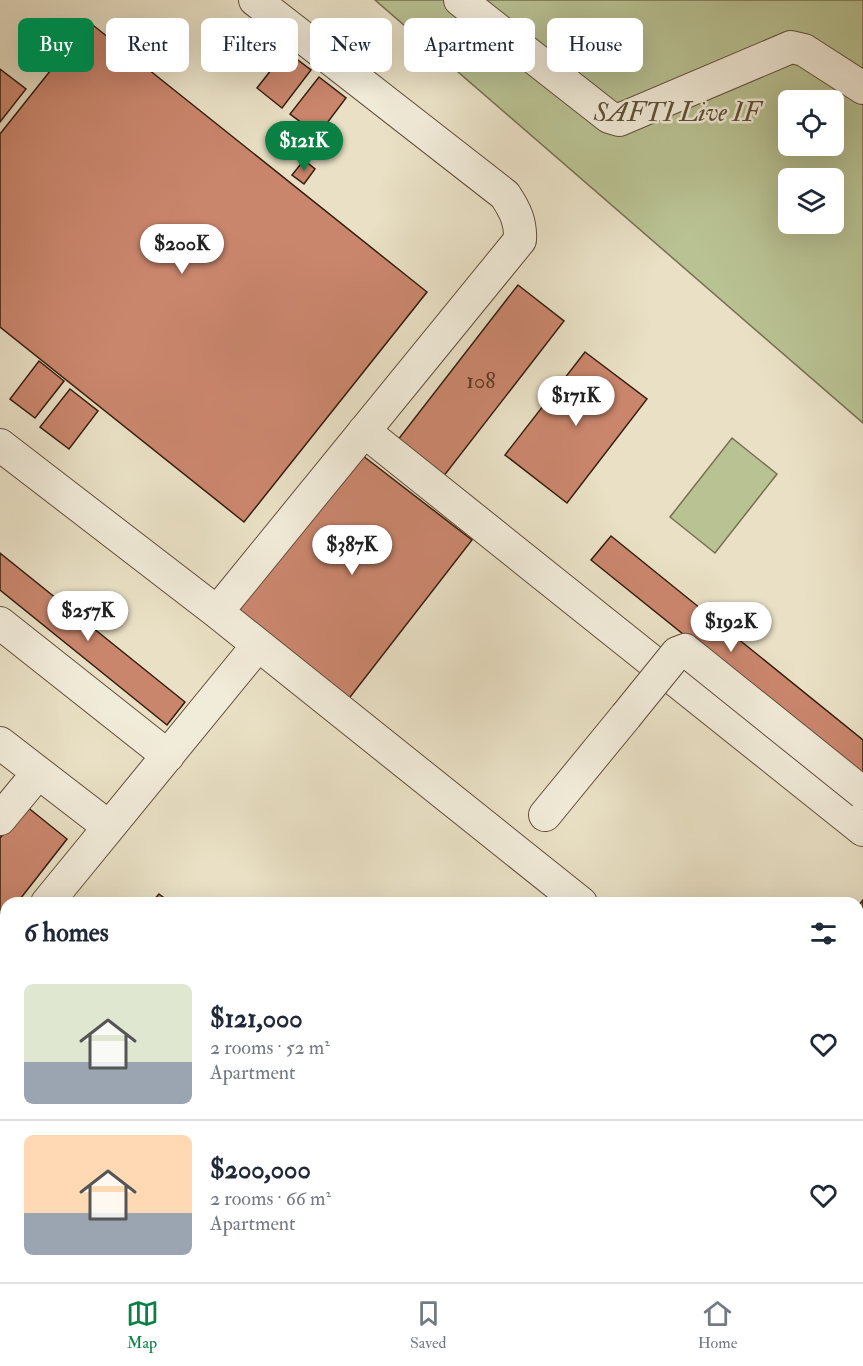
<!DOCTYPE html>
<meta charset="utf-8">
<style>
body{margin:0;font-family:"IM FELL Double Pica",serif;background:#f2f2f3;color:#1f2937;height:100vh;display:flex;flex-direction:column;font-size:22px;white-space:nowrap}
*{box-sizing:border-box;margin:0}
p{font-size:20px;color:#747a83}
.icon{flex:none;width:33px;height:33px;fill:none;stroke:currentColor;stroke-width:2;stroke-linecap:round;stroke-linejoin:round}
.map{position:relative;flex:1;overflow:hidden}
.drawer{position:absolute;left:0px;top:897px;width:864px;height:386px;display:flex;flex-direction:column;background:#fff;border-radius:18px 18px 0 0;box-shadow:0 6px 24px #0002}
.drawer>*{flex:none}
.guide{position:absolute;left:18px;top:18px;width:828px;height:54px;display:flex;gap:12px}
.controls{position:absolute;left:778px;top:90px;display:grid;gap:12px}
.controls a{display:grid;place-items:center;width:66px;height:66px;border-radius:9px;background:#fff;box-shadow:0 6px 24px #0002;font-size:30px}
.price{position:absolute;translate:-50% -51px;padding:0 14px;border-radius:21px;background:#fff;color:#222;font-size:20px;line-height:39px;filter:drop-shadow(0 2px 3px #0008)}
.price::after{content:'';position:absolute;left:50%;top:36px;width:18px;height:14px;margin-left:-9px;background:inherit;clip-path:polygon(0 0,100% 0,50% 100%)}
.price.on{background:#0b8043;color:#fff}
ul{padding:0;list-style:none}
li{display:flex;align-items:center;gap:18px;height:150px;padding:0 24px}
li+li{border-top:2px solid #e0e1e3}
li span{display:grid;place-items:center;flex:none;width:168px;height:120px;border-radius:9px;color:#555}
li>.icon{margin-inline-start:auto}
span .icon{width:72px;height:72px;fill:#fffc;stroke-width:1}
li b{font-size:26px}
h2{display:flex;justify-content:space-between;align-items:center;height:72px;padding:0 24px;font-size:26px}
.pill{padding:0 21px;border-radius:9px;background:#fff;box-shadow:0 6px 24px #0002;font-size:21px;line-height:54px}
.pill.on{background:#0b8043;color:#fff}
.dock{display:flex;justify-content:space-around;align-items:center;height:84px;border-top:2px solid #e0e1e3;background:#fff;font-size:16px;color:#747a83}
.dock a{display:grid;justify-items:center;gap:3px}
.dock .on{color:#0b8043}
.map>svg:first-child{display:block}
.green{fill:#b9c293;stroke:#777050;stroke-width:1.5;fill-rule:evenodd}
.building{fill:#ca866d;stroke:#351e0d;stroke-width:1.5}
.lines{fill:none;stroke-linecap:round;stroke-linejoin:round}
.minor-casing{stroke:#624e3b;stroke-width:34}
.minor{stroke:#f1ebd9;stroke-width:32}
.minor-bridge-casing{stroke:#624e3b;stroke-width:34;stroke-linecap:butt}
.minor-bridge{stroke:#f1ebd9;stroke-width:32}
.labels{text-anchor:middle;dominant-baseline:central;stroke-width:5;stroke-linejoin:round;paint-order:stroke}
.number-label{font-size:22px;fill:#5a3825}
.park-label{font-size:26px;font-style:italic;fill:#5d4f35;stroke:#f1ebd9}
</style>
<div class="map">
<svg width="863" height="1282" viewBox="0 0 863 1282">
<rect width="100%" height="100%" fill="#e9e0c5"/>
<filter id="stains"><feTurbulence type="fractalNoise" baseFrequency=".00333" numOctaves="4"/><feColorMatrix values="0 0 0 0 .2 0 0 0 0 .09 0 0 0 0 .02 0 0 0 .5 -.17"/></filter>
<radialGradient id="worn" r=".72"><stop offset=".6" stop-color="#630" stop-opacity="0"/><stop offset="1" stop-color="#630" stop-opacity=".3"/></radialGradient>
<path class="green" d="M375 0H863V423ZM789 100H834V146H789ZM789 178H834V224H789Z
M732 438 777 474 715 553 670 517Z"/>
<path class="building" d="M89 22 427 292 244 522 0 327V134Z
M286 51 311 70 282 108 257 88Z
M0 69 26 89 0 122Z
M319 77 346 98 318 135 290 114Z
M304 160 315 169 304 184 292 175Z
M518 285 564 321 443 477 397 441Z
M585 352 647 399 567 503 505 455Z
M39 361 64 381 35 418 10 399Z
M70 389 98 411 69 449 40 427Z
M358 452 472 540 347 701 233 613Z
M611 536 863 740V779L591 560Z
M0 553 185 702 167 725 0 590Z
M26 806 67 839 17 903H6V917L0 924V838Z
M159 894 171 903H151Z
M863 900V964L858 961V906Z
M858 961 863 964V992L858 999Z
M6 1085V1135L0 1143V1093Z
M863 1237V1270L858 1266V1243Z
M532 1276H578L585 1282H539Z
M632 1276H656L652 1282H639Z
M808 1276H823L830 1282H803Z"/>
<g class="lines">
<defs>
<path id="minor" d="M460 0 609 117 619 120 791 47 804 50 863 88
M364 431 863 830
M0 445 217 612 581 903
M217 612 520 240C521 222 515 210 505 195L255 0
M0 623 168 756
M0 743 109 827
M545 815 626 716
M0 819 38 773
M47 903 258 645
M0 961 6 954
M858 1043 863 1036
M858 1080 863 1074
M858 1125 863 1129
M858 1173 863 1166
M0 1207 6 1199
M0 1249 6 1254
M34 1276 40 1282
M243 1276 249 1282
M848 1276 855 1282
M723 1282 729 1276"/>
</defs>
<use href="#minor" class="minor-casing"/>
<use href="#minor" class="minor"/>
<defs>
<path id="minor-bridge" d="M626 716 677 653 685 650 863 793"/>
</defs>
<use href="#minor-bridge" class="minor-bridge-casing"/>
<use href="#minor-bridge" class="minor-bridge"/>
</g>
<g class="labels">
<g class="number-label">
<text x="481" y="381">108</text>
</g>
<g class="park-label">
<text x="677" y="113">SAFTI Live IF</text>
</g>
</g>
<rect width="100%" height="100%" filter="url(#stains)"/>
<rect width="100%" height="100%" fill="url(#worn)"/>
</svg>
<div class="controls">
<a><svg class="icon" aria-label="locate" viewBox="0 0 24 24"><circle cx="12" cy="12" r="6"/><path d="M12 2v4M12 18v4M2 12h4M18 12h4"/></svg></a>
<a><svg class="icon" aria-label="layers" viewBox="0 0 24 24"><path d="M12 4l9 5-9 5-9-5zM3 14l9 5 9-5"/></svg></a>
</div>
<b class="price on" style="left:304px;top:172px">$121K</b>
<b class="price" style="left:182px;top:275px">$200K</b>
<b class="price" style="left:576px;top:427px">$171K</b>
<b class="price" style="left:352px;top:576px">$387K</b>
<b class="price" style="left:88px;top:642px">$257K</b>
<b class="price" style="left:731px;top:653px">$192K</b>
<div class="guide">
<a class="pill on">Buy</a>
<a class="pill">Rent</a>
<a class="pill">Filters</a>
<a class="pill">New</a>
<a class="pill">Apartment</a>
<a class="pill">House</a>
</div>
<section class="drawer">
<h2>6 homes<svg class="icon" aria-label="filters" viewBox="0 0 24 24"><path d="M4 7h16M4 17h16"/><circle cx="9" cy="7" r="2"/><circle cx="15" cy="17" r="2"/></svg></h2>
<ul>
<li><span style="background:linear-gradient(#dfe7d0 65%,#9aa5b1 0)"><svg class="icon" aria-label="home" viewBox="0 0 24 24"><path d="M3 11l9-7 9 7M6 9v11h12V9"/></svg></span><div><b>$121,000</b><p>2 rooms · 52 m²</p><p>Apartment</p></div><svg class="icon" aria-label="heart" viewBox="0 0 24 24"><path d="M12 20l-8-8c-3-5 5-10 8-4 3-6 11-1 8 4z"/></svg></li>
<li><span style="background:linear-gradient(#ffd9b3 65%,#9aa5b1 0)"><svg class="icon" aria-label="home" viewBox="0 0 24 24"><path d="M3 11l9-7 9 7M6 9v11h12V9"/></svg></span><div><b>$200,000</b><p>2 rooms · 66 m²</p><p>Apartment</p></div><svg class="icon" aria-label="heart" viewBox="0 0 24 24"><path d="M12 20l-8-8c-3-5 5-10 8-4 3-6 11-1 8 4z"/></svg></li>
</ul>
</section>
</div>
<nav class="dock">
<a class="on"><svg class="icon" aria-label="map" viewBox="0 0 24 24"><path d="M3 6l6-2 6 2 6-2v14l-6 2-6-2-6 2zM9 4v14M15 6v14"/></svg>Map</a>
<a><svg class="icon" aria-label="saved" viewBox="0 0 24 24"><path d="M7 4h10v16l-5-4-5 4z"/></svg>Saved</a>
<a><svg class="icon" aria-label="home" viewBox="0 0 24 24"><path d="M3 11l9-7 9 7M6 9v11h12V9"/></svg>Home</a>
</nav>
